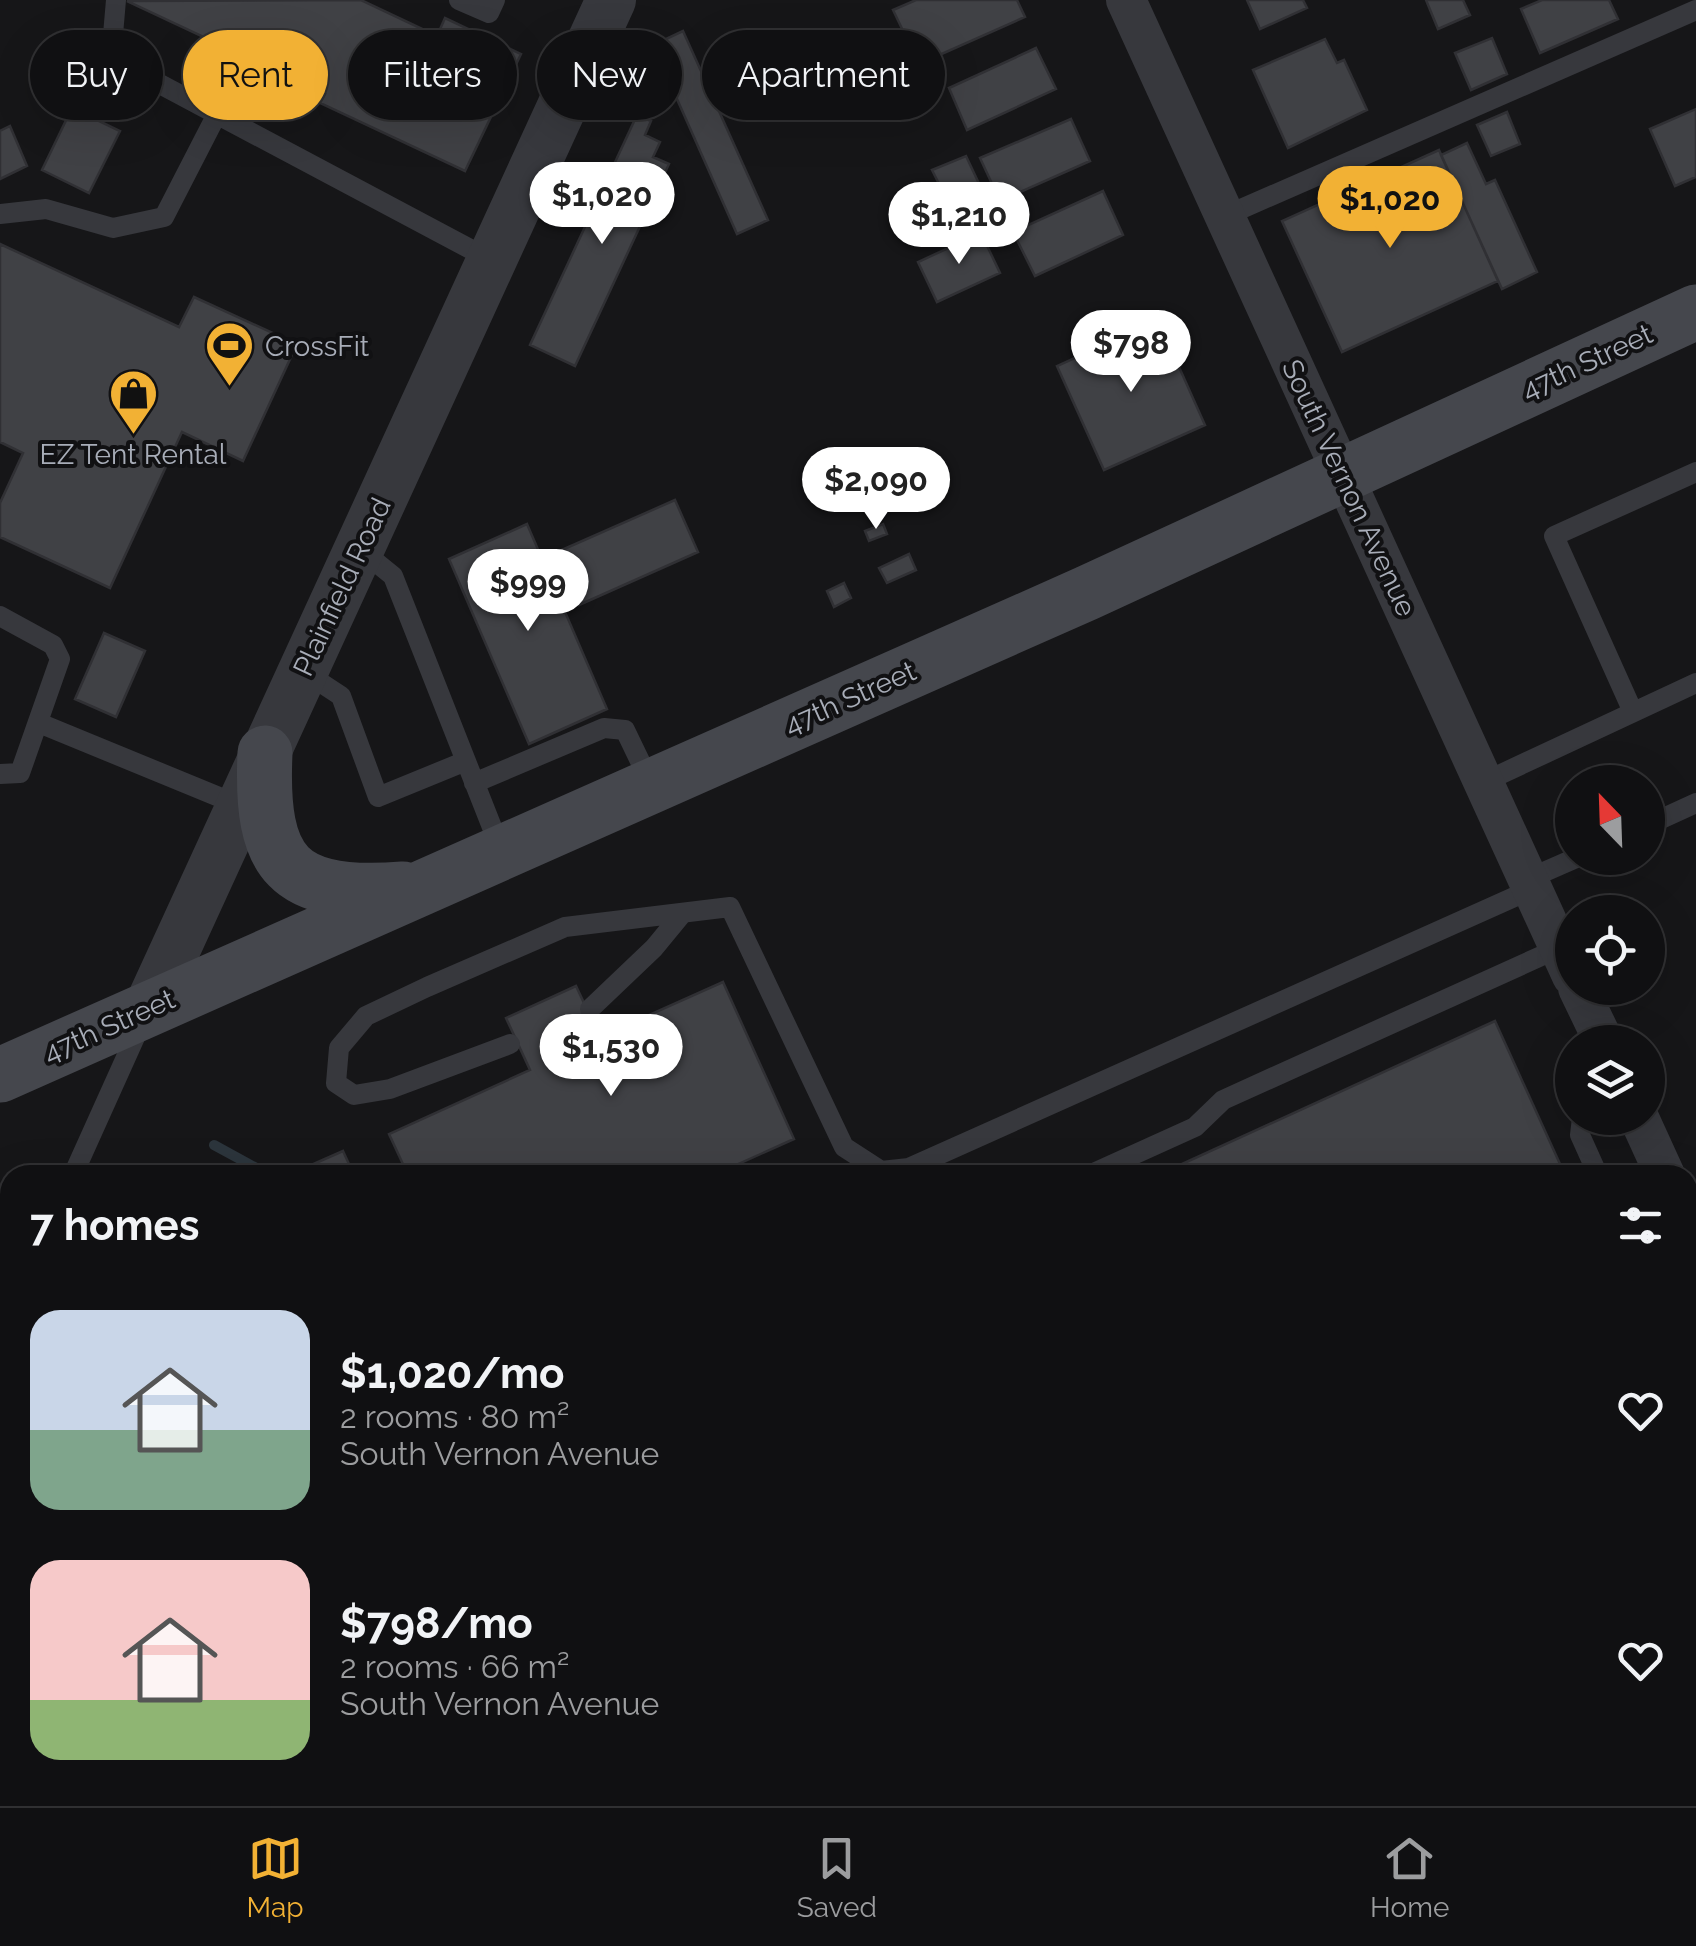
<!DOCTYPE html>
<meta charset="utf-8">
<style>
body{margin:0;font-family:Raleway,sans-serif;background:#19191b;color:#f1f3f6;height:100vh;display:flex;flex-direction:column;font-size:38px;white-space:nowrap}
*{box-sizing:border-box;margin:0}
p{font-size:32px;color:#9c9d9f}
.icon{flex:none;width:55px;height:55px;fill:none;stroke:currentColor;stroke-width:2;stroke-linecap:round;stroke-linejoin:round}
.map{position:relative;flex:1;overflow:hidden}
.panel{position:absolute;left:0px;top:1165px;width:1698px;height:642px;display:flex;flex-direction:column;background:#101012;border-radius:30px 30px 0 0;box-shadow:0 10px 40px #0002,0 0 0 2px #303032}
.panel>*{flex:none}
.top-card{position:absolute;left:30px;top:30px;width:1000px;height:90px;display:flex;gap:20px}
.needle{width:65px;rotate:337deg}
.controls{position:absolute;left:1555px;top:765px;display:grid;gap:20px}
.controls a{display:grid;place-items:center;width:110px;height:110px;border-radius:50%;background:#101012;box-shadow:0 10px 40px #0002,0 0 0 2px #303032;font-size:50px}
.price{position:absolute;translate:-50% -85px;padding:0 22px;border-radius:35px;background:#fff;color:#222;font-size:32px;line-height:65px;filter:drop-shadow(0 2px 5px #0008)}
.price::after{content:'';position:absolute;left:50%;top:60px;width:30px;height:22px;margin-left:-15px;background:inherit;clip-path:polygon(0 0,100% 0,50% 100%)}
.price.current{background:#f2b134;color:#111}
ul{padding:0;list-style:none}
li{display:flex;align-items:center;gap:30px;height:250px;padding:0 30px}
li span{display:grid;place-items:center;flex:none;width:280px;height:200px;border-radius:30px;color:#555}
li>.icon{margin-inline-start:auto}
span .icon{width:120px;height:120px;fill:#fffc;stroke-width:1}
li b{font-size:42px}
h2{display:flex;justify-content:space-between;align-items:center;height:120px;padding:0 30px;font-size:42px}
.tag{padding:0 35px;border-radius:45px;background:#101012;box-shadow:0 10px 40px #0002,0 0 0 2px #303032;font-size:35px;line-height:90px}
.tag.current{background:#f2b134;color:#111}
.tabs{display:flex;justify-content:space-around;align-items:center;height:140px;border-top:2px solid #303032;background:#101012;font-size:28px;color:#9c9d9f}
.tabs a{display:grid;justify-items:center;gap:5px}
.tabs .current{color:#f2b134}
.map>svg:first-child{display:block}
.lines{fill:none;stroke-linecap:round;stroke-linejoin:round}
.stream{stroke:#2c353c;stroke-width:10}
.building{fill:#404145;stroke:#303034;stroke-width:2.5}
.service{stroke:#37383d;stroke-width:20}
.minor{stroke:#37383d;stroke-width:40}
.tertiary{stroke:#37383d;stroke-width:50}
.secondary{stroke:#45474d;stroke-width:55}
.labels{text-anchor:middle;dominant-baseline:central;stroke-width:8;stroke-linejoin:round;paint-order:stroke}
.poi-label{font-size:28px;fill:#a8adb8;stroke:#111113;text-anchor:start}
.street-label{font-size:28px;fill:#a8adb8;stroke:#111113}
</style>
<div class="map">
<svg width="1696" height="1806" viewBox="0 0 1696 1806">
<rect width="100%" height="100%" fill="#161618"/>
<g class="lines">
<path class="stream" d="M214 1145 269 1175
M533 1798 536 1806"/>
</g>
<path class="building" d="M361 0 437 36 445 18 521 54 465 171 320 103 325 94 127 1Z
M916 0H1017L1025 17 919 64 893 10Z
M1247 0H1303L1307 8 1260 29Z
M1426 0H1463L1470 15 1438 29Z
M1542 0H1609L1618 19 1540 53 1521 9Z
M683 31 768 220 737 234 653 45Z
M1492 38 1507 74 1471 90 1455 53Z
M1325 39 1337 63 1344 60 1367 110 1288 148 1253 70Z
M1036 48 1056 89 967 130 949 88Z
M72 108 120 131 89 193 42 170Z
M1696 109V177L1675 186 1650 129Z
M1507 112 1520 144 1491 156 1477 125Z
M637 115 651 121 645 135 660 142 653 157 669 164 575 366 530 345Z
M1071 119 1090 161 1000 201 980 158Z
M10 126 27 166 0 179V131Z
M1467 143 1486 184 1495 180 1537 272 1502 289 1441 155Z
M1439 150 1498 281 1342 352 1282 221Z
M966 156 982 190 950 206 932 170Z
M1103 191 1123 235 1035 276 1013 232Z
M981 233 1000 273 937 302 918 262Z
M0 244 179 327 194 297 297 344 243 461 182 432 110 588 0 537V503L23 453 0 442Z
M1158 320 1205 425 1104 470 1057 366Z
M675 500 698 552 579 605 555 553Z
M527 524 607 709 529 744 449 559Z
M883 524 887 534 869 541 865 531Z
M909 554 916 570 887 583 879 568Z
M844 583 851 598 834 607 827 591Z
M104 633 145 651 116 717 75 699Z
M723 982 794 1139 714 1175H408L389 1134 530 1070 506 1018 576 986 600 1037Z
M1495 1021 1565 1175H1158Z
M343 1151 354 1175H313L309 1166Z"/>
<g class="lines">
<path class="service" d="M116 0 111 58 491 260
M459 0 489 13 495 0
M0 214 46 209 113 228 164 217 217 114
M1225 216 1696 10
M361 550 393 576 501 850
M0 616 53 645 60 659 20 773 0 774
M303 671 341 696 378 797 466 761
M1633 712 1554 536 1696 472
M39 723 241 806
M1484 782 1696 683
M474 783 604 728 625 730 651 784
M1648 825 1696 803
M1528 879 1576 858
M590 1009 654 948 682 914
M510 1044 390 1089 354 1095 336 1083 339 1048 366 1016 427 987 565 927 730 907 844 1147 881 1171 909 1168 1532 889
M1582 1118 1580 1135 1598 1175
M73 1175 141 1024
M1089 1175 1195 1127 1223 1100 1559 948
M1688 1270 1696 1271
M0 1335 10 1314
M1688 1471 1693 1482
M1688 1618 1696 1614
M632 1798 635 1806
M800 1798 804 1806
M717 1806 736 1798
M980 1806 998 1798
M1274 1806 1293 1798"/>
<path class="minor" d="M1126 0 1572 976
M1578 988 1604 1042
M1639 1118 1665 1175
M1688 1223 1696 1241"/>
<path class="tertiary" d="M148 1009 611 0"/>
<path class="secondary" d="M265 753C260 865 287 898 403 889
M0 1075 1087 593 1696 312"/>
</g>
<defs>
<symbol id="stadium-pin" viewBox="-11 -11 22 30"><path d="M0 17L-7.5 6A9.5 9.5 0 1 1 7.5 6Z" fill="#f2b134" stroke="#111113"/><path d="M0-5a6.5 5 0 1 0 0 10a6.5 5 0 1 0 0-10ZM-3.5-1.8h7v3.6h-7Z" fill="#111"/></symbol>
<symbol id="shop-pin" viewBox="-11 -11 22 30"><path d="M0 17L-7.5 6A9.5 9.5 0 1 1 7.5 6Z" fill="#f2b134" stroke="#111113"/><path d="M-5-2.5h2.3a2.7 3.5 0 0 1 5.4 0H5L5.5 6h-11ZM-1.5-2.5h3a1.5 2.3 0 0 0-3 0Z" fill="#111"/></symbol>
</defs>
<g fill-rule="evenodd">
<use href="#stadium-pin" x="202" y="318" width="55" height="75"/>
<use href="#shop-pin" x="106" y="366" width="55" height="75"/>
</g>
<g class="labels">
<g class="poi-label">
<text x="265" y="346">CrossFit</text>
<text x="133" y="454" text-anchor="middle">EZ Tent Rental</text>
</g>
<g class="street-label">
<text transform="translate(1587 362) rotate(-25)">47th Street</text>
<text transform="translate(1349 488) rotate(65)">South Vernon Avenue</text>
<text transform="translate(342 587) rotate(-65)">Plainfield Road</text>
<text transform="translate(850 698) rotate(-24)">47th Street</text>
<text transform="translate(109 1026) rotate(-24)">47th Street</text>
</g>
</g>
</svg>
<div class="controls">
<a><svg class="needle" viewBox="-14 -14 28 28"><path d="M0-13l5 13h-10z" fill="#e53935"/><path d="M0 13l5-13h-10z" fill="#9c9d9f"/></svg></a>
<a><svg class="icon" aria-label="locate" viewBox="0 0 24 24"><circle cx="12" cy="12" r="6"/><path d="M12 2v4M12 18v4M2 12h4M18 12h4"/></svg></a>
<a><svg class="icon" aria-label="layers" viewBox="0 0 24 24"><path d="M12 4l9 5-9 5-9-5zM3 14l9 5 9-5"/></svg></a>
</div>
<b class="price" style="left:602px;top:247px">$1,020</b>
<b class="price current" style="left:1390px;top:251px">$1,020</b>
<b class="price" style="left:959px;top:267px">$1,210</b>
<b class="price" style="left:1131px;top:395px">$798</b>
<b class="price" style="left:876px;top:532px">$2,090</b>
<b class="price" style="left:528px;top:634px">$999</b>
<b class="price" style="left:611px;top:1099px">$1,530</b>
<div class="top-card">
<a class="tag">Buy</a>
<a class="tag current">Rent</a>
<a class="tag">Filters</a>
<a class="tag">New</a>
<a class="tag">Apartment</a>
</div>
<section class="panel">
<h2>7 homes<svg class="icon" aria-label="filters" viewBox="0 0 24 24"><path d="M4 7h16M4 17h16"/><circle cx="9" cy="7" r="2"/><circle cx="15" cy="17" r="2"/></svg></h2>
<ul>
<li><span style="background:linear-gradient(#c9d6e8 60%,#7fa58c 0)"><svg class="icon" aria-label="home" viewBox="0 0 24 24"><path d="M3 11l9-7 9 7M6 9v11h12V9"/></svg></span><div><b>$1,020/mo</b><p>2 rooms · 80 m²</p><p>South Vernon Avenue</p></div><svg class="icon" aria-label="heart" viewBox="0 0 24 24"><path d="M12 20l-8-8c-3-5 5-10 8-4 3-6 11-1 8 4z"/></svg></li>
<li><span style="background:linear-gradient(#f6c9c9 70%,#8fb573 0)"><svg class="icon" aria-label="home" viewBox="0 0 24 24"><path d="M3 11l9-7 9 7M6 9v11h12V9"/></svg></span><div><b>$798/mo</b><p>2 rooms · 66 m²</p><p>South Vernon Avenue</p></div><svg class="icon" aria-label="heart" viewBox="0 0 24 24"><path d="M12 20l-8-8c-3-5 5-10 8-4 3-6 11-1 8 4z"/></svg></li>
</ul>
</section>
</div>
<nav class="tabs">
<a class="current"><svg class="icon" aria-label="map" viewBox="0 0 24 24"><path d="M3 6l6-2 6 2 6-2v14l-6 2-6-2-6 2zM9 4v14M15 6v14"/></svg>Map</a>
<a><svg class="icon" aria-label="saved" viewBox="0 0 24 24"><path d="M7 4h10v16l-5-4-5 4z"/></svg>Saved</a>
<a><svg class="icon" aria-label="home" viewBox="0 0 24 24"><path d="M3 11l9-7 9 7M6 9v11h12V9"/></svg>Home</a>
</nav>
